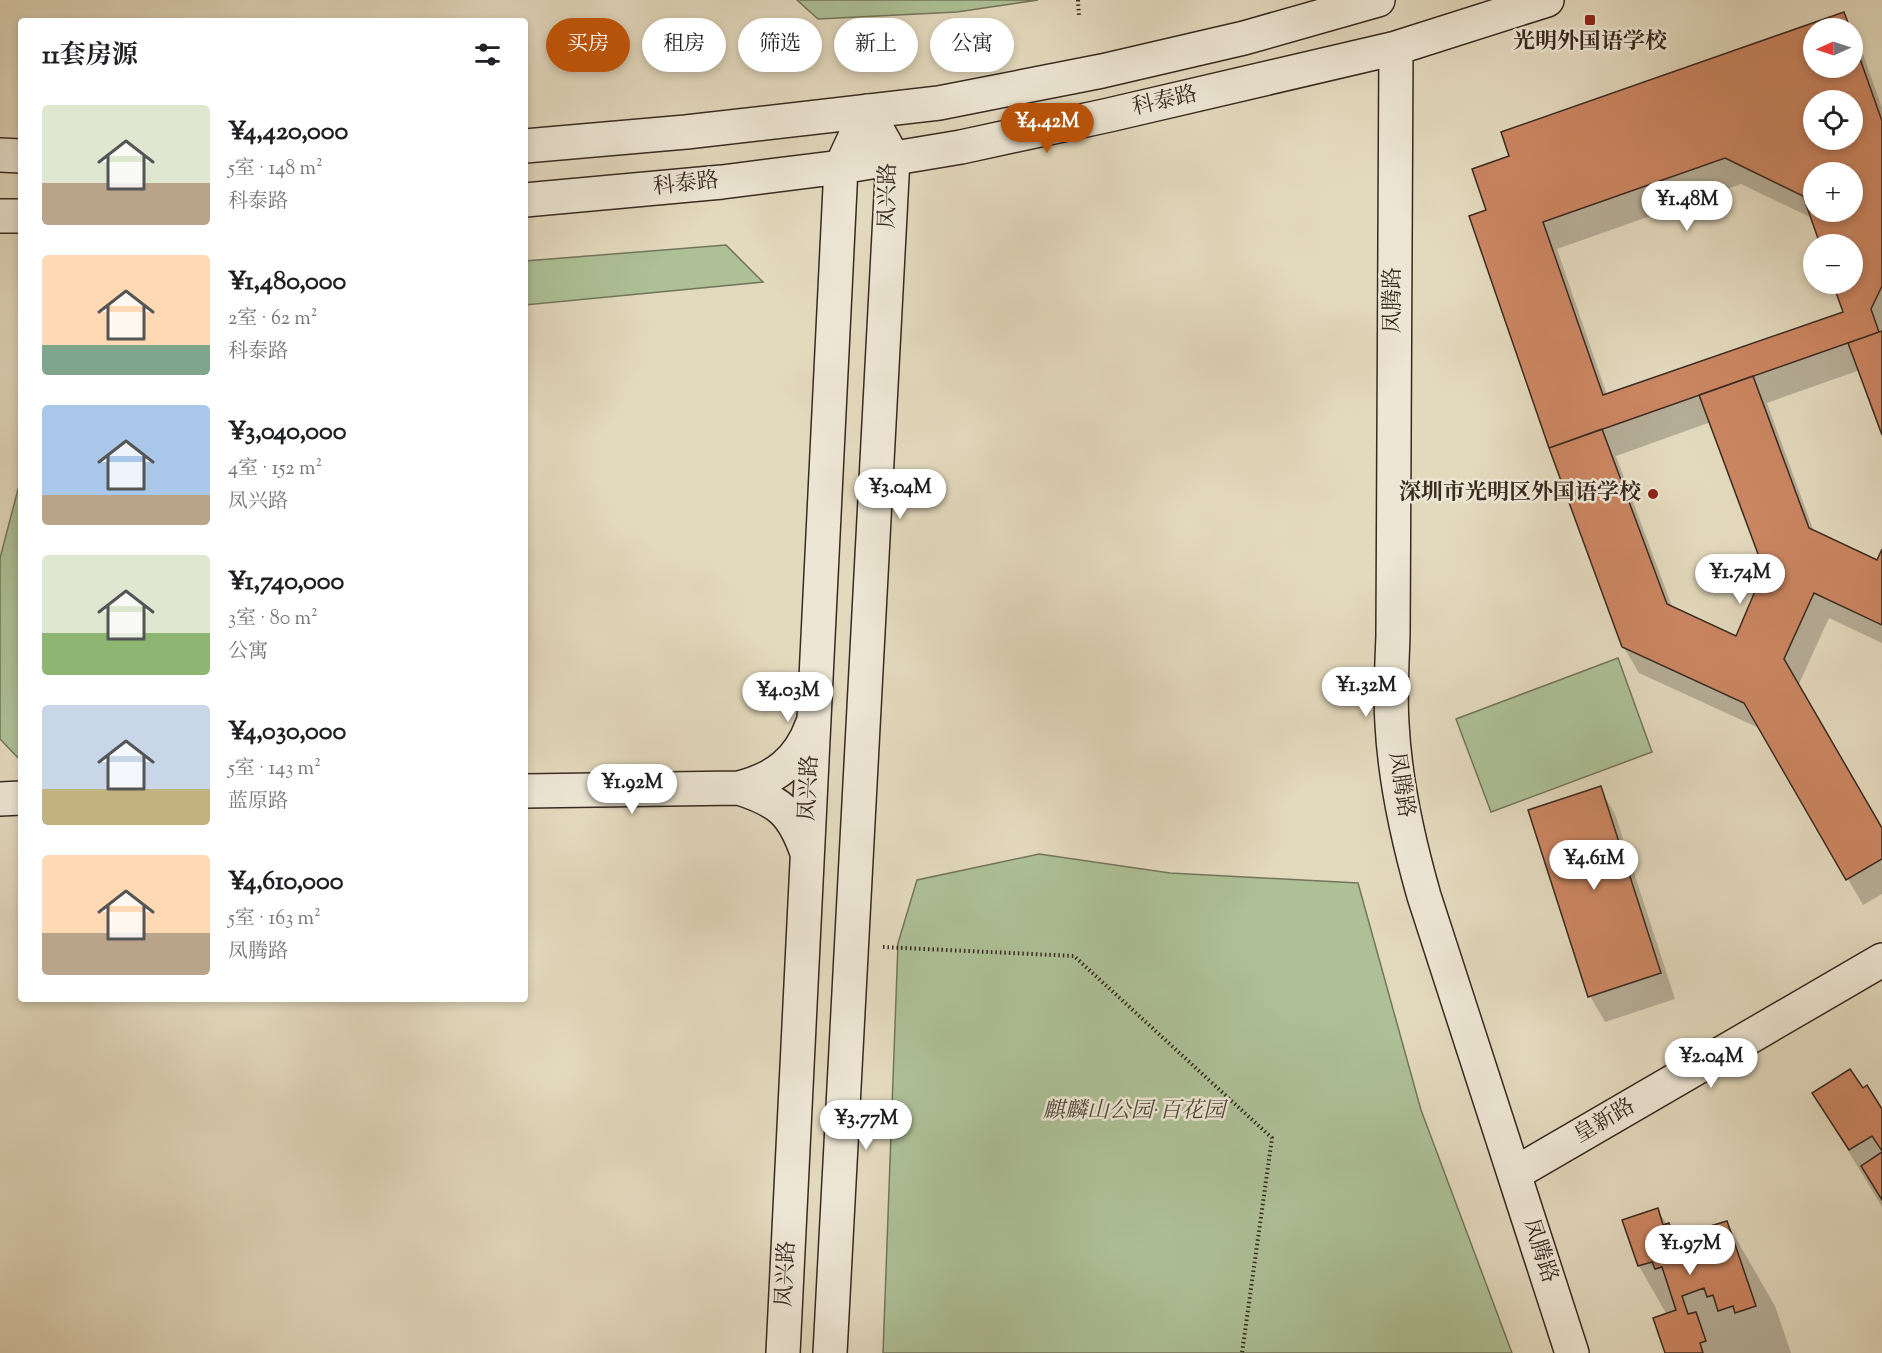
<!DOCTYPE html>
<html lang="zh">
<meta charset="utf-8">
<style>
body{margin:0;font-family:"Sorts Mill Goudy","Noto Serif SC",serif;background:#f6f6f6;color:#202124;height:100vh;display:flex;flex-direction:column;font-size:22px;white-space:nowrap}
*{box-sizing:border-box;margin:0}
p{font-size:20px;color:#757577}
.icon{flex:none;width:33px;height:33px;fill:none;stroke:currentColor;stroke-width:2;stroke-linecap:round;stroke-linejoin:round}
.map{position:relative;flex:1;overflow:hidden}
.side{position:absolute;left:18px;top:18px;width:510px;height:984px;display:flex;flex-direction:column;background:#fff;border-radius:6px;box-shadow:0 3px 9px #0003}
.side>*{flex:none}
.guide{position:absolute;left:546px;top:18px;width:570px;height:54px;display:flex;gap:12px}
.needle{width:39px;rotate:267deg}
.controls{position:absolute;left:1803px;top:18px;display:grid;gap:12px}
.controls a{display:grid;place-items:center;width:60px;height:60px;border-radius:50%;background:#fff;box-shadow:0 3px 9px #0003;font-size:30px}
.price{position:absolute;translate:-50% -51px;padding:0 14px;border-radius:21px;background:#fff;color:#222;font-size:20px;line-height:39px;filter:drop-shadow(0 2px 3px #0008)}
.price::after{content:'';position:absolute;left:50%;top:36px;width:18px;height:14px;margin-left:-9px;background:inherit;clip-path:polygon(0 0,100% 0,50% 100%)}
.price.active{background:#b45309;color:#fff}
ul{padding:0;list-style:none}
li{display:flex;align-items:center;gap:18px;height:150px;padding:0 24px}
li span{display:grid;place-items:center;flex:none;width:168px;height:120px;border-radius:6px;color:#555}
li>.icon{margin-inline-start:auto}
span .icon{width:72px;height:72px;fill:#fffc;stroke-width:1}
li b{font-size:26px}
h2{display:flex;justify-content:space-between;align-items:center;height:72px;padding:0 24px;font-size:26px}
.chip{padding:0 21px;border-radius:27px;background:#fff;box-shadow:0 3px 9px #0003;font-size:21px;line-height:54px}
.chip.active{background:#b45309;color:#fff}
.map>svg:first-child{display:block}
.green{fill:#adc096;stroke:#73755c;stroke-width:1.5}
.shadow{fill:#0003;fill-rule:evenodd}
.building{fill:#cb8662;stroke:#392a22;stroke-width:1.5;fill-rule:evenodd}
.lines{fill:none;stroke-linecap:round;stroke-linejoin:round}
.secondary-casing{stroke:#392a22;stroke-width:36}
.path{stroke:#392a22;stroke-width:4;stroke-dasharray:1.5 3;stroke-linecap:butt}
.secondary{stroke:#ede6d4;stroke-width:33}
.poi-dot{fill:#8f2418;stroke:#ede6d4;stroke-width:2}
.labels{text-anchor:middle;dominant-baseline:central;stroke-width:5;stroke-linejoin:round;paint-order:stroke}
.poi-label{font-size:22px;font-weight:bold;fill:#392a22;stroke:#ede6d4}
.street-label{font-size:22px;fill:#392a22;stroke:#ede6d4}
.park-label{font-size:22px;font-style:italic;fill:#504839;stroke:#ede6d4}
</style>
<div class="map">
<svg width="1882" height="1353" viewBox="0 0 1882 1353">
<rect width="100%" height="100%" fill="#e3d9bd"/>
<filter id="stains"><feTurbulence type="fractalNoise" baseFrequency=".00333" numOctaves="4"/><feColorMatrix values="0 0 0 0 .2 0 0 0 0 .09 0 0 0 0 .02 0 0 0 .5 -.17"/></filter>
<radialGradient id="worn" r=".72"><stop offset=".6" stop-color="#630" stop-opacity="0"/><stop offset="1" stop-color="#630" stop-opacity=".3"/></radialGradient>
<path class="green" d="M797 0H1038L957 12 818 19Z
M726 245 763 282 525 305V261Z
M21 478V760H20L0 739V558Z
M1618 658 1652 752 1491 812 1456 719Z
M1039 854 1170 873 1358 883 1421 1110 1512 1353H883L898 943 917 880Z"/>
<path class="shadow" d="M1843 14 1852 28H1814V68H1852V30L1858 40 1882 108V430L1860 370 1767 403 1814 532 1878 562 1882 553V643L1829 618 1798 686 1882 831V894L1863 905 1761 729 1639 673 1623 646 1488 211 1511 157ZM1814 100H1852V140H1814ZM1814 172H1852V212H1814ZM1741 184 1812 218 1821 244H1852V284H1835L1845 313 1607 395 1557 249ZM1711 422 1765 570 1736 638 1673 609 1616 456Z
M1600 788 1615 814 1675 999 1605 1022 1590 996Z
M1862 1090 1882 1112V1207L1814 1094Z
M1657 1209 1684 1251 1695 1248 1705 1265 1713 1240 1727 1223 1775 1306 1791 1353H1666L1667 1315 1639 1266 1624 1221Z"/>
<path class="building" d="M1844 12 1850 28H1814V68H1852V36L1882 121V286L1871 309 1879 332 1549 448 1469 216 1486 210 1472 169 1509 156 1501 132ZM1814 100H1852V140H1814ZM1725 158 1803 196 1820 244H1852V284H1833L1843 312 1603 395 1543 222ZM1814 172H1852V212H1814Z
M1882 331V435L1848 343Z
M1753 376 1809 528 1877 560 1882 549V625L1814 593 1784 659 1882 828V859L1846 880 1744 703 1622 647 1549 448 1602 429 1667 604 1736 636 1764 570 1699 395Z
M1601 786 1661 973 1588 997 1528 810Z
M1850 1069 1863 1088 1867 1085 1882 1109V1151L1872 1136 1849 1150 1812 1093Z
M1882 1152V1200L1861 1166Z
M1658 1208 1663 1225 1669 1223 1679 1252 1696 1246 1700 1259 1703 1258 1698 1244 1711 1239 1707 1227 1727 1221 1756 1306 1735 1313 1733 1306 1718 1311 1713 1295 1707 1297 1704 1288 1682 1296 1688 1314 1696 1312 1706 1341 1700 1343 1703 1353H1665L1653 1318 1676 1310 1662 1267 1655 1269 1652 1262 1638 1266 1622 1220Z"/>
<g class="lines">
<defs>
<path id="secondary" d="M1396 48 1393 635C1392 665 1390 694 1392 724 1395 783 1408 840 1424 896L1572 1353
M525 146 686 132 939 103 1102 71 1244 38 1378 0
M0 155 21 156
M525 200 722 182 841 167 961 147 1109 115 1396 48 1547 0
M0 216H21
M739 788C779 801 793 812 807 853
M525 791 739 788C775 779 799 761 812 725
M0 799 21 798
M1514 1174 1882 960
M783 1353 841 167 867 111
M830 1353 893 158 867 111"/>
</defs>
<use href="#secondary" class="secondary-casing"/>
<path class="path" d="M1078 0 1079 17
M883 947 1074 956 1272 1138 1242 1353"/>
<use href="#secondary" class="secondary"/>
</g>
<g class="poi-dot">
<rect x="1584" y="14" width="12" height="12" rx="3"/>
<circle cx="1653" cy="494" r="6"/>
</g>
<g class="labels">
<g class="poi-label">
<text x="1590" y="43">光明外国语学校</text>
<text x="1641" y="494" text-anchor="end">深圳市光明区外国语学校</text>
</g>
<g class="street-label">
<text transform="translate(1165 102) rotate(-13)">科泰路</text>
<text transform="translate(686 185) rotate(-6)">科泰路</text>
<text transform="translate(889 196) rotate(-89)">凤兴路</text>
<text transform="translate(1394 300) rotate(-90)">凤腾路</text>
<text transform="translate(1400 785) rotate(81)">凤腾路</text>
<text transform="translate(810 788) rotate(-87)">凤兴路</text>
<text transform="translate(1605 1122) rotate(-30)">皇新路</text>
<text transform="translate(1539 1251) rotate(72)">凤腾路</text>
<text transform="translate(787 1274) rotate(-87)">凤兴路</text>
</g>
<g class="park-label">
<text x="1134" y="1112">麒麟山公园·百花园</text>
</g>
</g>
<rect width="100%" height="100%" filter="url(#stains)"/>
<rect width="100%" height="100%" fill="url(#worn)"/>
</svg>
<div class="controls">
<a><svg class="needle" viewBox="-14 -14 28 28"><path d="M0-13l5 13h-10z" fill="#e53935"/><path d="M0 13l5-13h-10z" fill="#757577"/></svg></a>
<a><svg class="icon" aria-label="locate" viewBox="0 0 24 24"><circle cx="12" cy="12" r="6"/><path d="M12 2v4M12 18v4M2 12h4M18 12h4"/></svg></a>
<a>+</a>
<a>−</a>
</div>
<b class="price active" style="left:1047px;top:154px">¥4.42M</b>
<b class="price" style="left:1687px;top:232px">¥1.48M</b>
<b class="price" style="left:900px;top:520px">¥3.04M</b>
<b class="price" style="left:1740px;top:605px">¥1.74M</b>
<b class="price" style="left:1366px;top:718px">¥1.32M</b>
<b class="price" style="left:788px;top:723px">¥4.03M</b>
<b class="price" style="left:632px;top:815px">¥1.92M</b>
<b class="price" style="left:1594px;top:891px">¥4.61M</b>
<b class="price" style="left:1711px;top:1089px">¥2.04M</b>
<b class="price" style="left:866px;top:1151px">¥3.77M</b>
<b class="price" style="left:1690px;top:1276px">¥1.97M</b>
<div class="guide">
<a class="chip active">买房</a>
<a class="chip">租房</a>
<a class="chip">筛选</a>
<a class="chip">新上</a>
<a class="chip">公寓</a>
</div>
<section class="side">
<h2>11套房源<svg class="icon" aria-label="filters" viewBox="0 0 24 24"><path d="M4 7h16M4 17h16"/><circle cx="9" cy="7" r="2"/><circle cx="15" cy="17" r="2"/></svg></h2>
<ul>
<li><span style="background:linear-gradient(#dfe7d0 65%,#b9a48a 0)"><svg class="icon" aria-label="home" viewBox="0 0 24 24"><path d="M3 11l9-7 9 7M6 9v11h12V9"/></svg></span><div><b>¥4,420,000</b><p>5室 · 148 m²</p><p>科泰路</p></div></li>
<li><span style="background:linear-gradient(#ffd9b3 75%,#7fa58c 0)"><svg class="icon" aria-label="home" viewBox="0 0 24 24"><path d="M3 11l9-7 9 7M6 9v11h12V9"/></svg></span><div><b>¥1,480,000</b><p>2室 · 62 m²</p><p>科泰路</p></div></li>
<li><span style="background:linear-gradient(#a9c7e8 75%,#b9a48a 0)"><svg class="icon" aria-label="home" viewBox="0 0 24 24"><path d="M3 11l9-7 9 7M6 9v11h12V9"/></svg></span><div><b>¥3,040,000</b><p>4室 · 152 m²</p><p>凤兴路</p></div></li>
<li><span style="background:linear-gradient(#dfe7d0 65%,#8fb573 0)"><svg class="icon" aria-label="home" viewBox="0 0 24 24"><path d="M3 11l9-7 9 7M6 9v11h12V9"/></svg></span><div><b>¥1,740,000</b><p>3室 · 80 m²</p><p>公寓</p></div></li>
<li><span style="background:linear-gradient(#c9d6e8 70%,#c2b280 0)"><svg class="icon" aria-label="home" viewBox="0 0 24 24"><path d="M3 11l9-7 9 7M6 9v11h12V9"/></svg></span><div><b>¥4,030,000</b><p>5室 · 143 m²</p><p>蓝原路</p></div></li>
<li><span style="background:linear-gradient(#ffd9b3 65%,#b9a48a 0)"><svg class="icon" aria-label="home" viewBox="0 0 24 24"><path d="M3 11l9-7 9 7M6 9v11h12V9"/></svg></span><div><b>¥4,610,000</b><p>5室 · 163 m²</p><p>凤腾路</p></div></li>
</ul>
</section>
</div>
